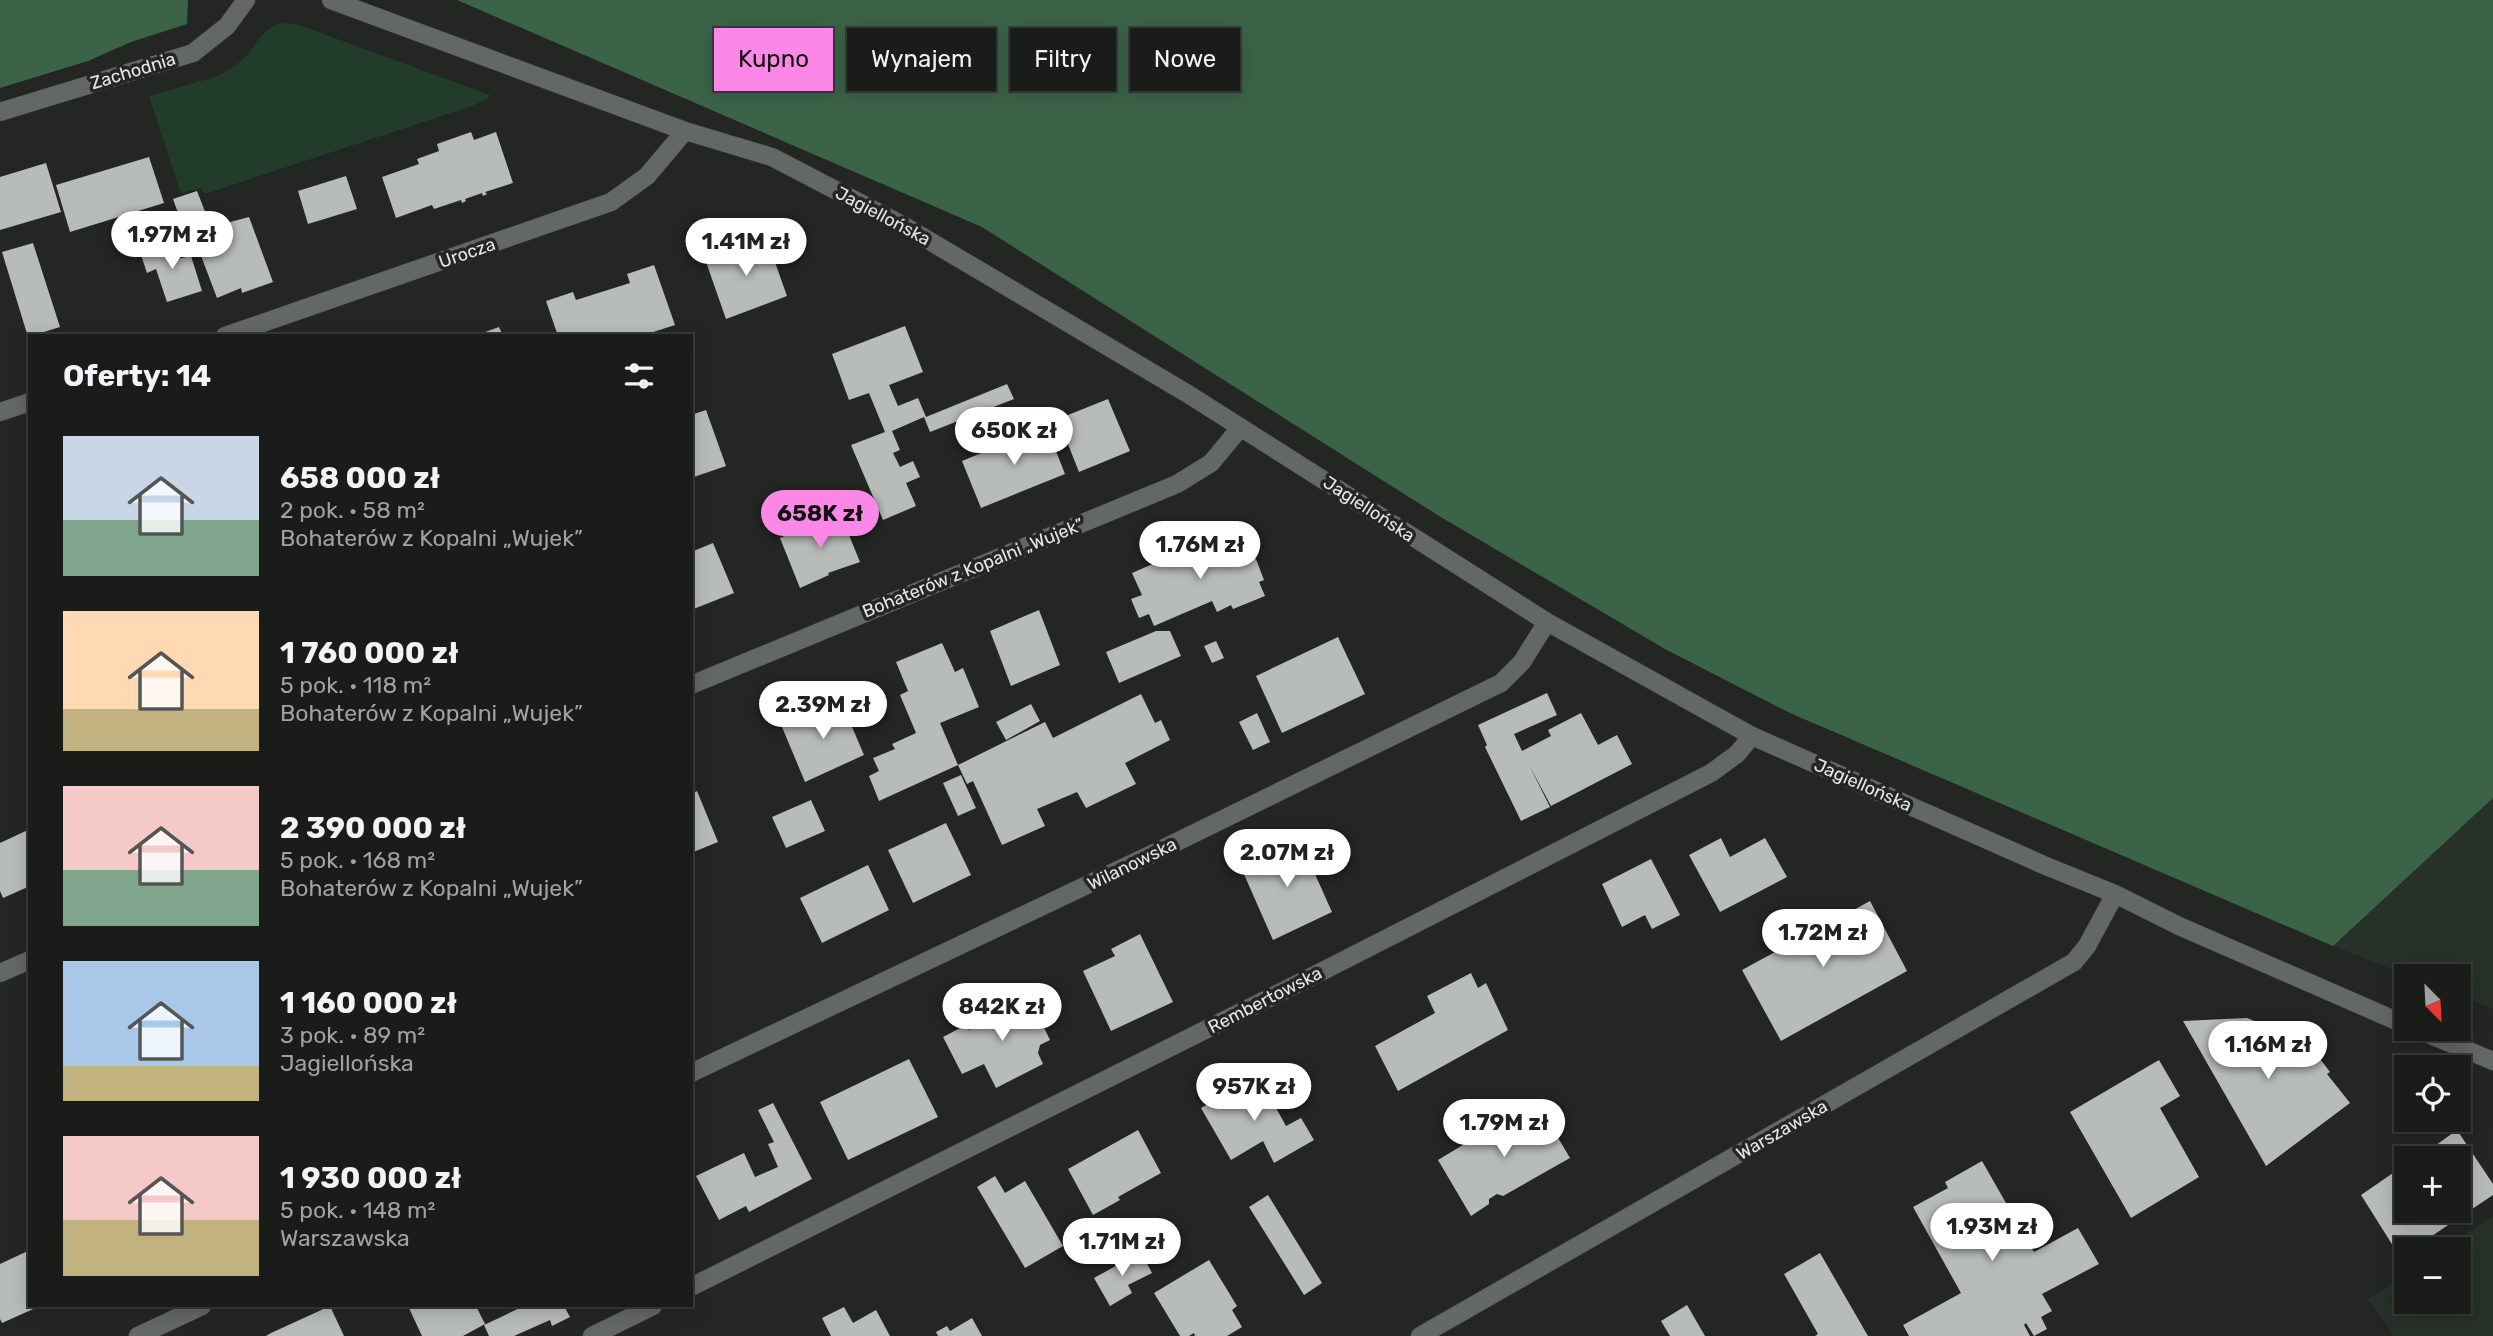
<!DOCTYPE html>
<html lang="pl">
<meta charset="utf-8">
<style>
body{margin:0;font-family:Rubik,sans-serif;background:#272927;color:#f1f3f6;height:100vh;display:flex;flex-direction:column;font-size:26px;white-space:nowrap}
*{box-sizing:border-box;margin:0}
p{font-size:23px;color:#9fa1a2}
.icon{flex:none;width:38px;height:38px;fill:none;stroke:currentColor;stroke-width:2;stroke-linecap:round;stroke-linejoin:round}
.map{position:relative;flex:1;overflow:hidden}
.drawer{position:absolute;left:28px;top:334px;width:665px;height:973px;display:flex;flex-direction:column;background:#1a1c1a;border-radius:0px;box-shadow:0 4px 18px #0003,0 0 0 2px #383a39}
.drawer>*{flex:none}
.guide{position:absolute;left:714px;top:28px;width:665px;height:63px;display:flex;gap:14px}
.needle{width:46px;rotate:156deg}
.controls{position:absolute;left:2394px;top:964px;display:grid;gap:14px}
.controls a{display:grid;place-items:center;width:77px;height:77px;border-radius:0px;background:#1a1c1a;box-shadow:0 4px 18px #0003,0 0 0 2px #383a39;font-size:35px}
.price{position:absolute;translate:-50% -60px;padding:0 16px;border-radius:24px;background:#fff;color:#222;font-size:23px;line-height:46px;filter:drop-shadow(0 2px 4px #0008)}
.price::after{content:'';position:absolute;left:50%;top:42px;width:21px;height:16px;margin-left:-10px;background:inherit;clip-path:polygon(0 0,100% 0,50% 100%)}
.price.current{background:#fb87e6;color:#111}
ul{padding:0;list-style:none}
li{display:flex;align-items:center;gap:21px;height:175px;padding:0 35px}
li span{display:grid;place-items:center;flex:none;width:196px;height:140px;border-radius:0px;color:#555}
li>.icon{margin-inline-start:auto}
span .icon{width:84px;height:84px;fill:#fffc;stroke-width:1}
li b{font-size:30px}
h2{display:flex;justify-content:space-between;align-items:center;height:84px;padding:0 35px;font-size:30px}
.chip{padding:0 24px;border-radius:0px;background:#1a1c1a;box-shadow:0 4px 18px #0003,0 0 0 2px #383a39;font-size:24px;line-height:63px}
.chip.current{background:#fb87e6;color:#111}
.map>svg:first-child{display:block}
.built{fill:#273029}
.green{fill:#223c2a}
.forest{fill:#3b6348}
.building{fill:#b8bcb9}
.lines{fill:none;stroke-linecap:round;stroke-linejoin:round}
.street-casing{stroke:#404341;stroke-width:19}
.street{stroke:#646865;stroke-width:18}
.labels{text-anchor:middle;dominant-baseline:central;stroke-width:7;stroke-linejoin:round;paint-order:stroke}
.street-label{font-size:18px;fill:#e4e7e5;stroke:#232623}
</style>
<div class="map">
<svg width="2493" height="1336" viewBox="0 0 2493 1336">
<rect width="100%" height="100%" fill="#232623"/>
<path class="built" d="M2493 798V1009L2459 995V976H2410L2333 946Z
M2493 1216V1336H2394L2368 1299 2406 1274V1302H2459V1250L2443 1249Z"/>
<path class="green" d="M281 23 299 25 490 95 487 99 472 106 205 194 201 188 181 193 149 96 218 76C229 70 239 64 247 55 258 41 263 29 281 23Z"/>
<path class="forest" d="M0 0H188L187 24 131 42 88 61 0 88Z
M457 0H2493V798L2333 946 1790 713 1665 649 1439 516 982 227Z"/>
<path class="building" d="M471 132 474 140 496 132 513 183 485 192 487 194 483 196 482 193 465 199 466 201 462 203 461 200 434 209 432 205 396 218 382 177 419 164 417 159 439 151 437 144Z
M149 157 164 203 70 232 56 185Z
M46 163 61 212 0 230V177Z
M346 176 357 209 308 224 298 191Z
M197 191 211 227 249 217 273 282 242 293 241 288 217 298 200 253 193 255 173 199Z
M766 237 787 296 726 319 705 259Z
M169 239 177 259 191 256 202 291 167 302 156 269 147 273 140 252 154 247 153 244Z
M33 243 60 327 28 337 2 252Z
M654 265 675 325 641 336H558L546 301 573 292 576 300 630 283 627 274Z
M905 326 923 372 889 385 898 406 918 398 926 417 1007 384 1014 399 930 432 924 417 892 431 900 450 893 453 900 467 913 461 920 477 906 483 916 506 883 520 851 445 885 432 869 393 849 400 832 354Z
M499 327 503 336H474Z
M1108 399 1130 451 1079 472 1058 419Z
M706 410 726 466 691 478V415Z
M1046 426 1065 474 981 508 962 461Z
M840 513 860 562 828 573 829 575 800 588 780 538Z
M1238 530 1249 557 1254 554 1264 580 1259 582 1265 596 1233 609 1231 605 1217 612 1212 601 1154 626 1149 614 1139 618 1131 599 1142 595 1132 573 1169 557 1172 567 1194 557 1190 548Z
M713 543 734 593 691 610V552Z
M1039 610 1060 665 1011 686 990 631Z
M1156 631H1170L1181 656 1119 683 1106 652Z
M1338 637 1365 694 1282 733 1256 676Z
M1216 641 1224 658 1212 663 1204 646Z
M942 643 955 672 963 668 979 707 940 723 958 765 1045 722 1053 738 1141 694 1155 723 1161 720 1170 740 1125 763 1136 784 1086 808 1077 792 1037 809 1045 826 1002 845 973 781 967 784 958 765 879 801 869 776 879 771 873 758 895 749 892 744 916 733 900 695 908 691 896 662Z
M1547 693 1557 715 1514 734 1522 751 1551 736 1548 730 1581 713 1598 745 1617 735 1632 764 1551 806 1529 765 1550 807 1521 821 1485 747 1487 745 1478 725Z
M841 701 864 755 805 782 782 727Z
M1031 704 1040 721 1006 740 996 722Z
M1257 713 1270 742 1253 750 1239 722Z
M961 775 976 808 958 816 943 783Z
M697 791 718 842 691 853V794Z
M811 800 825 831 786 848 772 817Z
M946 823 971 875 913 903 888 850Z
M30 829V886L3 898 0 891V843Z
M1297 834 1332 912 1273 940 1243 872 1272 859 1267 848Z
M1721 838 1730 857 1765 838 1787 877 1720 912 1689 855Z
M1651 859 1680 915 1652 929 1645 915 1622 927 1602 884Z
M868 865 889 910 822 943 800 898Z
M1870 901 1907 971 1781 1041 1742 970 1775 952 1768 939 1802 921 1809 935Z
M1140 934 1173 1002 1111 1031 1083 971 1115 956 1111 949Z
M1471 973 1478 988 1486 983 1508 1030 1398 1091 1375 1046 1435 1013 1427 996Z
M1027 995 1036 998 1041 1007 1038 1015 1050 1040 1040 1045 1038 1053 1043 1064 996 1088 984 1064 962 1074 943 1037 966 1025 969 1030 1015 1007 1018 1000Z
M2247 1018 2308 1043 2330 1072 2327 1074 2350 1103 2266 1166 2183 1021Z
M909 1059 938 1117 848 1160 820 1102Z
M2159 1060 2180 1096 2160 1108 2199 1177 2131 1218 2070 1112Z
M1258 1075 1286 1126 1301 1118 1314 1140 1274 1163 1263 1141 1231 1160 1201 1108Z
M773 1103 812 1179 749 1212 746 1206 719 1220 696 1176 744 1153 755 1177 778 1167 768 1144 774 1142 758 1110Z
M1538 1104 1570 1158 1503 1196 1497 1194 1489 1199V1204L1471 1216 1438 1160 1501 1122 1504 1124Z
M1138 1130 1161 1173 1118 1197 1120 1200 1093 1215 1068 1169Z
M2457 1130 2493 1184V1195L2411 1250H2406V1253L2400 1257 2361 1195 2393 1173 2399 1182 2406 1177V1211H2459V1158H2428L2425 1153Z
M1982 1161 2034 1252 2078 1228 2099 1264 2042 1294 2052 1311 2041 1317 2047 1329 2034 1336 2026 1323 2024 1325 2030 1336H1909L1903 1325 1961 1293 1913 1207 1948 1188 1945 1182Z
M995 1176 1005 1193 1025 1181 1063 1246 1025 1268 977 1187Z
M1268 1195 1322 1283 1304 1295 1249 1207Z
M30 1250V1306H40L2 1323 0 1319V1264Z
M1141 1252 1152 1273 1128 1285 1132 1293 1110 1306 1094 1278Z
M1820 1253 1868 1336H1815L1818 1334 1784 1274Z
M1209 1260 1237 1306 1232 1310 1242 1327 1227 1336H1195L1194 1333 1189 1336H1180L1154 1293Z
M1687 1305 1705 1336H1670L1661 1321Z
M330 1306 344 1336H266L271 1333Z
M408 1306H476L485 1324 463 1336H422Z
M524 1306H564L570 1317 552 1326 550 1320 514 1336H489L484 1325Z
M844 1307 853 1323 876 1310 890 1336H831L822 1318Z
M972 1318 982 1336H938L936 1332 947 1326 950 1331Z"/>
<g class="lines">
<defs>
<path id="street" d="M331 0 685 131 772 157 906 227 1188 394 1547 622 1752 736 2046 866 2115 894 2179 926 2406 1025
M0 112 193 53 227 26 246 0
M225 336 611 202 647 176 685 131
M0 412 30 402
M691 685 1177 484 1211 463 1240 428
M0 973 30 960
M2416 1029 2493 1061
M691 1073 1150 855 1501 683 1522 662 1547 622
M691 1287 1309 978 1711 773 1737 754 1752 736
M138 1336 202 1306
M592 1336 653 1306
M1420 1336 2074 962 2087 946 2115 894"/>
</defs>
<use href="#street" class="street-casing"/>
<use href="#street" class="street"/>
</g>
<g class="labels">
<g class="street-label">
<text transform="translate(133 71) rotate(-17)">Zachodnia</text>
<text transform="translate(883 216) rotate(28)">Jagiellońska</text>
<text transform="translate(467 253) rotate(-19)">Urocza</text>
<text transform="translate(1369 509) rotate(33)">Jagiellońska</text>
<text transform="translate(973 568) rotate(-22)">Bohaterów z Kopalni „Wujek”</text>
<text transform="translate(1863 785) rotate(24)">Jagiellońska</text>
<text transform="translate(1132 864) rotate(-26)">Wilanowska</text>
<text transform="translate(1265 1000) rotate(-27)">Rembertowska</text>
<text transform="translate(1782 1130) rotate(-30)">Warszawska</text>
</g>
</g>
</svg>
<div class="controls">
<a><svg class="needle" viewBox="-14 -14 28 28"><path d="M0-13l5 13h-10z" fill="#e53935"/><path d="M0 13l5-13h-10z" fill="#9fa1a2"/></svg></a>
<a><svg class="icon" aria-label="locate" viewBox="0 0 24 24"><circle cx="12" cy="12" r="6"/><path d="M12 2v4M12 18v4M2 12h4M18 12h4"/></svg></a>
<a>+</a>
<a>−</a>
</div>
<b class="price" style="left:172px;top:271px">1.97M zł</b>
<b class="price" style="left:746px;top:278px">1.41M zł</b>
<b class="price" style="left:1014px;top:467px">650K zł</b>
<b class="price current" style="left:820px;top:550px">658K zł</b>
<b class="price" style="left:1200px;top:581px">1.76M zł</b>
<b class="price" style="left:823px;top:741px">2.39M zł</b>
<b class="price" style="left:1287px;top:889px">2.07M zł</b>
<b class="price" style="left:1823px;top:969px">1.72M zł</b>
<b class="price" style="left:1002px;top:1043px">842K zł</b>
<b class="price" style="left:2268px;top:1081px">1.16M zł</b>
<b class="price" style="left:1254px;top:1123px">957K zł</b>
<b class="price" style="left:1504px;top:1159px">1.79M zł</b>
<b class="price" style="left:1992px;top:1263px">1.93M zł</b>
<b class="price" style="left:1122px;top:1278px">1.71M zł</b>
<div class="guide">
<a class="chip current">Kupno</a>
<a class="chip">Wynajem</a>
<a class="chip">Filtry</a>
<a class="chip">Nowe</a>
</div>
<section class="drawer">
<h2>Oferty: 14<svg class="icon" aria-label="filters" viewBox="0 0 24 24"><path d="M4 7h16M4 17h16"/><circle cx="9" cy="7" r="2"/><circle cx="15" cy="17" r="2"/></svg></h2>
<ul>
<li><span style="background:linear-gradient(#c9d6e8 60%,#7fa58c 0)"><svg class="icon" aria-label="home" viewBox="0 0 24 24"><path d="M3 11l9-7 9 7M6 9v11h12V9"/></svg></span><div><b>658 000 zł</b><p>2 pok. · 58 m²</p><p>Bohaterów z Kopalni „Wujek”</p></div></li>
<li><span style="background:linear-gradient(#ffd9b3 70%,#c2b280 0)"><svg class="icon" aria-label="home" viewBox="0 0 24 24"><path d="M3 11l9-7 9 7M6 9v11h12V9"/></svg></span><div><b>1 760 000 zł</b><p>5 pok. · 118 m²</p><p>Bohaterów z Kopalni „Wujek”</p></div></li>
<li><span style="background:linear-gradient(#f6c9c9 60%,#7fa58c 0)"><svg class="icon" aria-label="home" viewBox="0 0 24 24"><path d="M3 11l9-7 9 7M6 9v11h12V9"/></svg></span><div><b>2 390 000 zł</b><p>5 pok. · 168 m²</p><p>Bohaterów z Kopalni „Wujek”</p></div></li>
<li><span style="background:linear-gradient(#a9c7e8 75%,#c2b280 0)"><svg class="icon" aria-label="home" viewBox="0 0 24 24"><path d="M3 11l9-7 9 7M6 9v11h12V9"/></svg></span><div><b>1 160 000 zł</b><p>3 pok. · 89 m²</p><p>Jagiellońska</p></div></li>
<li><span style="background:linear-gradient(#f6c9c9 60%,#c2b280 0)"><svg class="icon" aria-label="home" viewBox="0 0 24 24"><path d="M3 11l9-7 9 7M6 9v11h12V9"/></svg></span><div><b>1 930 000 zł</b><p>5 pok. · 148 m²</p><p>Warszawska</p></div></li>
</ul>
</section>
</div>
